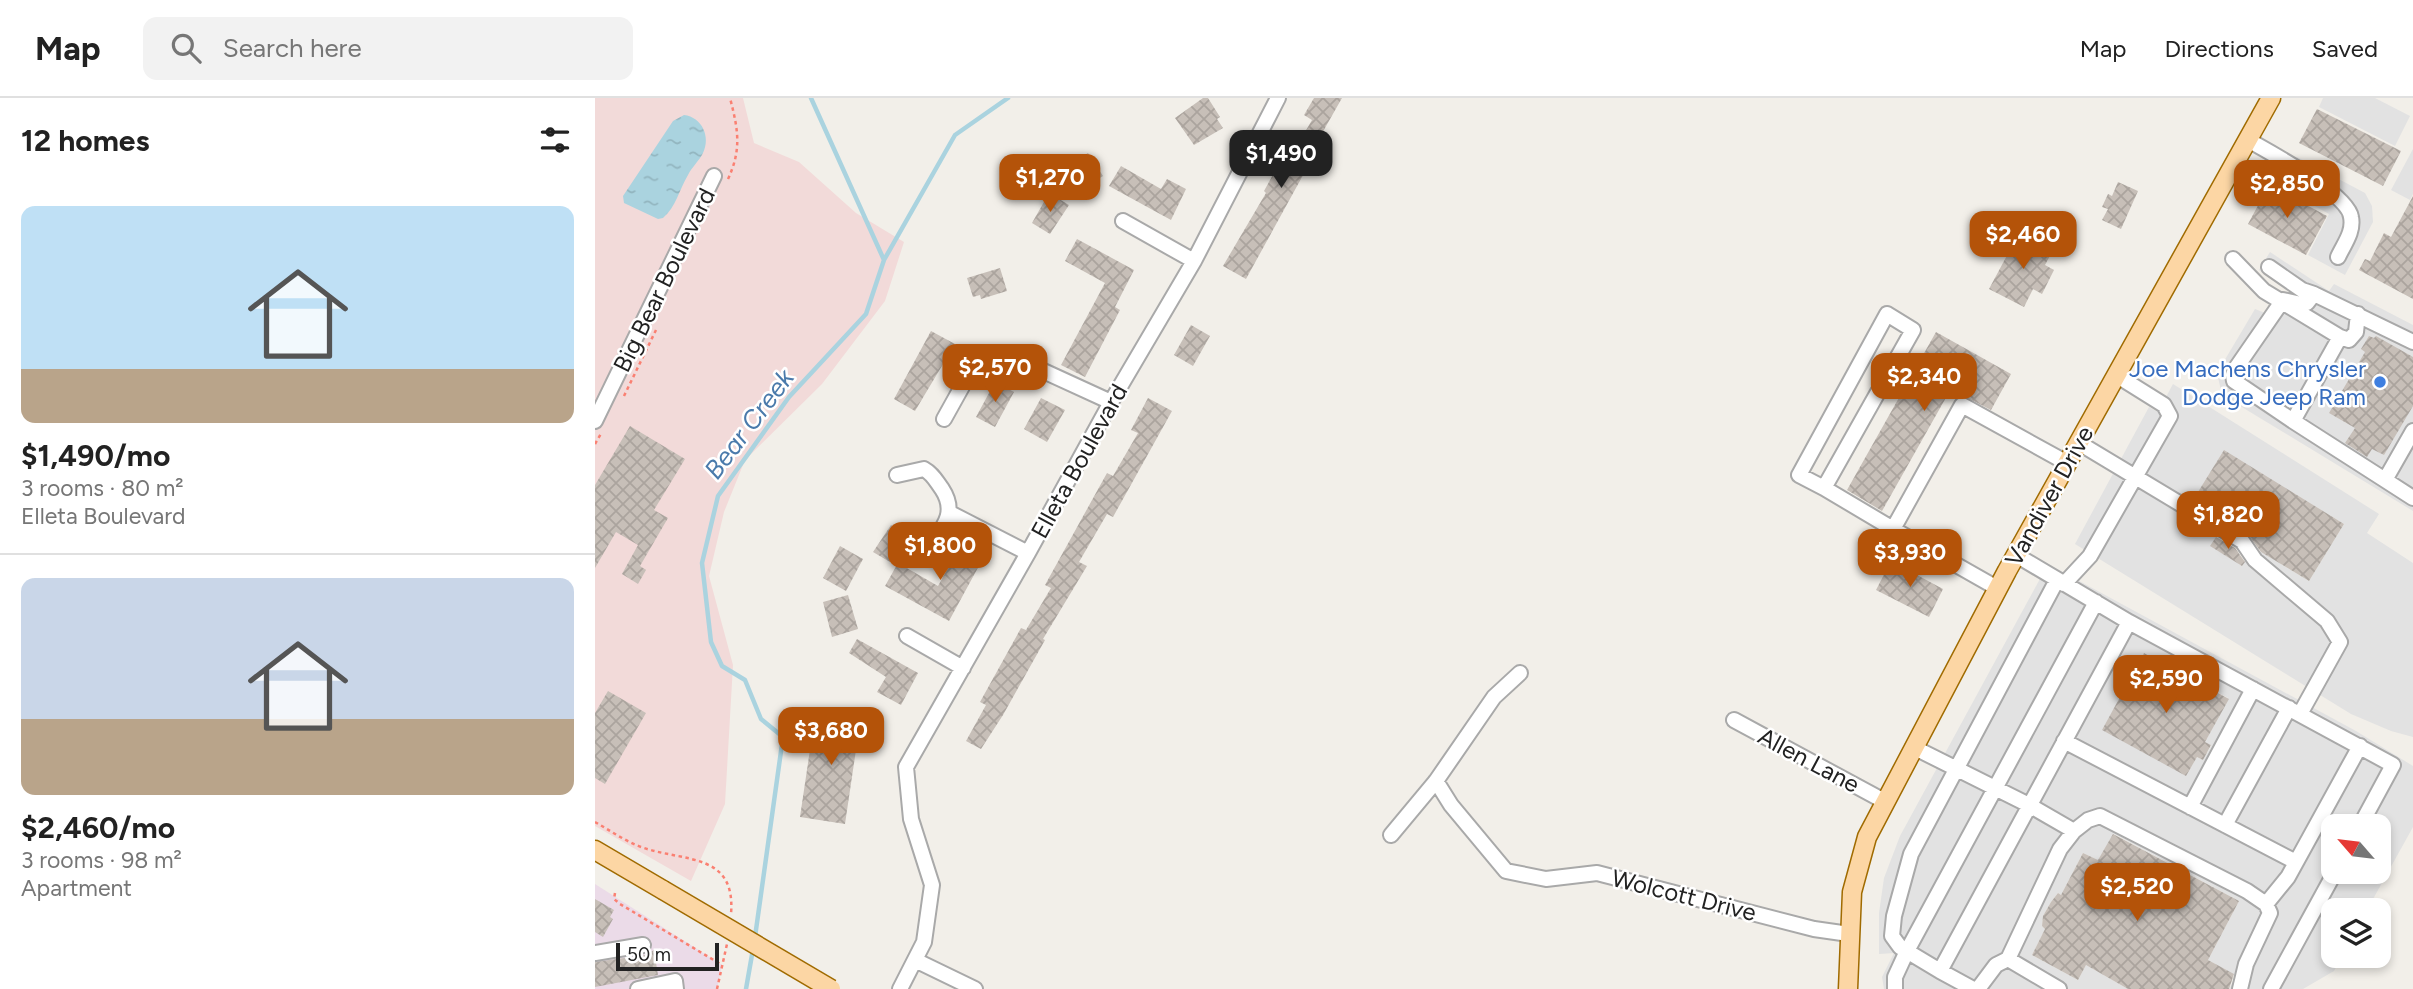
<!DOCTYPE html>
<meta charset="utf-8">
<style>
body{margin:0;font-family:Figtree,sans-serif;background:#f2f2f2;color:#222;height:100vh;display:flex;flex-direction:column;font-size:26px;white-space:nowrap}
*{box-sizing:border-box;margin:0}
p{font-size:23px;color:#767676}
.icon{flex:none;width:38px;height:38px;fill:none;stroke:currentColor;stroke-width:2;stroke-linecap:round;stroke-linejoin:round}
.map{position:relative;flex:1;overflow:hidden}
.side{display:flex;flex-direction:column;background:#fff;width:595px}
.side>*{flex:none}
.needle{width:46px;rotate:298deg}
.fabs{position:absolute;left:1726px;top:716px;display:grid;gap:14px}
.fabs a{display:grid;place-items:center;width:70px;height:70px;border-radius:14px;background:#fff;box-shadow:0 4px 10px #0003;font-size:35px}
.scale{position:absolute;left:21px;bottom:18px;width:103px;box-sizing:border-box;padding-left:7px;border:4px solid #222;border-top:0;font-size:19px;line-height:24px;white-space:nowrap;color:#222;-webkit-text-stroke:5px #fff;paint-order:stroke}
.price{position:absolute;translate:-50% -60px;padding:0 16px;border-radius:14px;background:#b45309;color:#fff;font-size:23px;line-height:46px;filter:drop-shadow(0 2px 4px #0008)}
.price::after{content:'';position:absolute;left:50%;top:42px;width:21px;height:16px;margin-left:-10px;background:inherit;clip-path:polygon(0 0,100% 0,50% 100%)}
.price.on{background:#222;color:#fff}
ul{padding:0;list-style:none}
li{display:grid;align-content:center;gap:14px;height:371px;padding:0 21px}
li+li{border-top:2px solid #e0e0e0}
li span{display:grid;place-items:center;height:217px;border-radius:14px;color:#555}
li>.icon{margin-inline-start:auto}
span .icon{width:126px;height:126px;fill:#fffc;stroke-width:1}
li b{font-size:30px}
h2{display:flex;justify-content:space-between;align-items:center;height:84px;padding:0 21px;font-size:30px}
header{display:flex;align-items:center;gap:42px;box-sizing:border-box;height:98px;padding:0 35px;background:#fff;border-bottom:2px solid #e0e0e0}
header strong{font-size:33px}
nav{display:flex;gap:38px;margin-inline-start:auto;font-size:24px}
.search{width:490px;height:63px;background:#f2f2f2;display:flex;align-items:center;gap:18px;box-sizing:border-box;padding:0 24px;border-radius:14px;color:#767676;font-size:26px}
main{display:flex;flex:1;min-height:0}
.map>svg:first-child{display:block}
.commercial{fill:#f2dad9}
.industrial{fill:#ebdbe8}
.parking{fill:#e2e2e2;fill-rule:evenodd}
.water{fill:url(#water-ripples)}
.lines{fill:none;stroke-linecap:round;stroke-linejoin:round}
.stream{stroke:#aad3df;stroke-width:4.5}
.building{fill:url(#building-cross-hatch)}
.minor-casing{stroke:#a9a9a9;stroke-width:18}
.major-casing{stroke:#a06b00;stroke-width:21}
.path{stroke:#fa8072;stroke-width:2.5;stroke-dasharray:3.5 3.5;stroke-linecap:butt}
.minor{stroke:#fff;stroke-width:14}
.major{stroke:#fcd6a4;stroke-width:18}
.major-bridge-casing{stroke:#a06b00;stroke-width:21;stroke-linecap:butt}
.major-bridge{stroke:#fcd6a4;stroke-width:18}
.shop-dot{fill:#3f7fe0;stroke:#fff;stroke-width:2.5}
.labels{text-anchor:middle;dominant-baseline:central;stroke-width:5;stroke-linejoin:round;paint-order:stroke}
.street-label{font-size:24px;fill:#222;stroke:#fff}
.shop-label{font-size:24px;fill:#366cbe;stroke:#fff;text-anchor:end}
.water-label{font-size:26px;font-style:italic;fill:#4a7aab;stroke:#fff}
</style>
<header>
<strong>Map</strong>
<div class="search"><svg class="icon" aria-label="search" viewBox="0 0 24 24"><circle cx="10" cy="10" r="6"/><path d="M15 15l6 6"/></svg>Search here</div>
<nav><a>Map</a><a>Directions</a><a>Saved</a></nav>
</header>
<main>
<section class="side">
<h2>12 homes<svg class="icon" aria-label="filters" viewBox="0 0 24 24"><path d="M4 7h16M4 17h16"/><circle cx="9" cy="7" r="2"/><circle cx="15" cy="17" r="2"/></svg></h2>
<ul>
<li><span style="background:linear-gradient(#bfe0f5 75%,#b9a48a 0)"><svg class="icon" aria-label="home" viewBox="0 0 24 24"><path d="M3 11l9-7 9 7M6 9v11h12V9"/></svg></span><div><b>$1,490/mo</b><p>3 rooms · 80 m²</p><p>Elleta Boulevard</p></div></li>
<li><span style="background:linear-gradient(#c9d6e8 65%,#b9a48a 0)"><svg class="icon" aria-label="home" viewBox="0 0 24 24"><path d="M3 11l9-7 9 7M6 9v11h12V9"/></svg></span><div><b>$2,460/mo</b><p>3 rooms · 98 m²</p><p>Apartment</p></div></li>
</ul>
</section>
<div class="map">
<svg width="1818" height="891" viewBox="0 0 1818 891">
<defs>
<pattern id="water-ripples" width="26" height="14" patternUnits="userSpaceOnUse" patternTransform="scale(1.75)"><rect width="26" height="14" fill="#aad3df"/><path d="M2 4q2-2 4 0t4 0M15 11q2-2 4 0t4 0" fill="none" stroke="#92b5bf"/></pattern>
<pattern id="building-cross-hatch" width="8" height="8" patternUnits="userSpaceOnUse" patternTransform="scale(1.75)"><rect width="8" height="8" fill="#c7bfb8"/><path d="M0 0l8 8M0 8l8-8" fill="none" stroke="#aba49e"/></pattern>
</defs>
<rect width="100%" height="100%" fill="#f2efe9"/>
<path class="commercial" d="M0 0H148L159 45 204 64 261 115 309 144 290 203 227 286 150 362 129 414 114 478 138 567 130 706 96 783 0 728Z"/>
<path class="industrial" d="M0 786 127 867 122 891H0Z"/>
<path class="parking" d="M1728 0H1780L1815 18 1800 48 1724 9Z
M1818 51V96L1815 102 1796 92Z
M1702 59 1770 95 1777 108 1778 124 1750 177 1713 157 1734 116 1686 89Z
M1675 154 1734 193 1739 186 1818 227V413L1627 297 1622 275 1660 211 1685 221 1701 197 1664 172Z
M1578 286 1784 416 1772 435 1818 465V639L1796 633 1756 616 1480 446 1554 309 1563 314ZM1629 353 1749 426 1714 483 1658 449 1647 468 1616 448 1627 429 1594 409Z
M1453 466 1761 633 1818 668V729L1772 812H1738V858H1747L1739 873 1708 891H1634L1641 878 1613 862 1644 803 1519 736 1503 762 1488 755 1466 797 1463 795 1456 804 1448 818 1447 828 1450 831 1437 857 1483 882 1491 867 1533 891H1289L1287 879 1299 855 1284 856V815L1289 780 1305 738ZM1549 555 1633 600 1610 644 1616 648 1608 662 1602 659 1591 677 1508 632ZM1738 728H1783V774H1738Z"/>
<path class="water" d="M89 17C107 19 116 39 108 55 104 63 97 69 93 77 84 92 81 109 68 120L63 121 29 105 28 98 78 23Z"/>
<g class="lines">
<path class="stream" d="M289 162 360 37 413 0
M160 839 188 639 166 621 150 582 127 568 116 544 107 465 123 398 194 299 271 216 289 162 216 0
M151 891 158 851"/>
</g>
<path class="building" d="M608 0H613L625 19 622 21 628 30 599 47 580 20Z
M719 0H747L726 37 729 39 651 181 628 168 671 95 669 93 686 62 692 65 717 22 709 17Z
M1722 11 1806 53 1788 88 1704 45Z
M493 55 508 78 478 97 463 75Z
M526 68 566 91 572 81 591 91 576 122 514 88Z
M1523 84 1543 93 1526 131 1507 122 1513 111 1507 109 1513 96 1517 98Z
M1674 87 1732 118 1711 157 1653 126Z
M454 95 474 107 455 136 437 125Z
M1818 98V201L1764 172 1770 161 1775 163 1789 135 1796 139Z
M1424 135 1458 152 1450 167 1459 172 1447 196 1438 191 1429 209 1394 191Z
M482 141 539 172 520 209 525 212 490 279 466 267 510 185 470 163Z
M405 170 412 193 386 201 385 197 378 199 372 180Z
M596 227 615 238 598 268 579 257Z
M336 233 360 246 320 313 299 301Z
M1341 234 1416 276 1396 312 1363 295 1353 296 1287 413 1252 392Z
M1774 238 1779 240 1781 238 1818 259V308L1789 357 1777 351 1772 359 1750 345 1760 330 1734 315 1770 254 1766 251Z
M400 284 419 294 400 329 381 319Z
M446 300 470 312 452 344 429 331Z
M553 300 577 313 518 419 512 416 484 464 492 468 448 541 450 542 408 617 386 651 371 643 391 607 385 604 426 530 431 532 456 490 450 487 512 375 518 378 543 335 536 332Z
M35 328 90 361 59 412 73 420 45 468 51 472 43 486 27 476 43 447 21 434 0 470V387Z
M1629 352 1749 426 1714 483 1666 454 1652 435 1598 402Z
M296 427 311 435 295 464 278 454Z
M1621 439 1640 450 1650 464 1647 468 1615 448Z
M369 441 392 453 354 523 290 488 303 465 343 488Z
M245 448 268 461 251 493 228 480Z
M1296 463 1348 491 1334 519 1281 492Z
M253 497 263 531 237 539 228 504Z
M262 541 323 575 306 607 282 594 291 579 254 555Z
M1549 555 1634 601 1610 644 1616 647 1608 662 1602 659 1591 678 1507 632Z
M13 593 51 615 10 686 0 680V615Z
M221 611 266 618 250 726 205 719Z
M1518 736 1644 803 1613 862 1639 876 1634 891H1533L1491 867 1483 882 1437 857 1450 831 1447 828 1448 818 1456 804 1463 795 1466 797 1488 755 1503 762Z
M0 801 19 812 15 819 18 821 8 839 0 834Z
M59 852 63 877 0 889V864L50 857Z"/>
<g class="lines">
<defs>
<path id="minor" d="M1653 42C1674 54 1753 96 1756 119 1759 134 1749 146 1743 159
M528 123 599 163
M1638 161 1669 193 1745 239 1754 242 1761 234 1763 216
M1674 169 1707 192 1719 196
M1745 239 1698 323 1639 283 1638 277 1641 270 1688 202 1706 206 1712 205 1719 196 1818 244
M349 321 384 258 420 260 516 304
M0 323 119 78
M1698 323 1790 382 1818 333
M1484 345 1647 443 1660 462 1732 523 1745 544 1705 616
M302 377 329 371C338 376 341 383 347 391 364 417 345 432 331 455
M1790 382 1818 400
M1229 390 1204 377 1292 216 1318 232 1229 390 1298 431
M355 415 433 455
M1469 486 1495 458 1575 318 1569 307 1521 277
M1402 490 1298 431 1367 307 1472 365
M1534 524 1798 667 1765 728
M312 538 368 570
M1139 622 1289 703
M1469 643 1701 764
M1318 649 1434 707 1479 733
M841 683 856 707 911 773 951 781 1002 775 1219 831 1254 836
M1595 709 1658 591
M1630 727 1694 610
M796 737 841 683 899 599 925 575
M1671 806 1693 779 1765 648
M0 855 48 847
M1413 861 1465 751 1479 733 1493 722 1505 718 1652 793 1671 806 1675 815 1651 866 1645 891
M320 862 380 891
M1345 873 1305 849 1297 838 1299 818 1316 756 1462 482
M43 891 80 883 81 891
M305 891 329 844 337 787 316 721 311 669 433 455 516 304 599 163 683 0
M1300 891V879L1312 853 1501 504
M1378 891 1345 873 1534 524 1421 457
M1383 891 1401 867 1413 861 1464 891
M1676 891 1740 774"/>
<path id="major" d="M0 752 68 792
M1253 891 1257 794 1272 739 1412 473 1676 0"/>
</defs>
<use href="#minor" class="minor-casing"/>
<use href="#major" class="major-casing"/>
<path class="path" d="M133 81C147 51 143 31 135 0
M29 298 61 232
M0 346 7 334
M0 724C16 733 31 744 49 750 91 764 141 755 136 816
M20 795 19 801 25 806 127 867
M122 891 132 846"/>
<use href="#minor" class="minor"/>
<use href="#major" class="major"/>
<defs>
<path id="major-bridge" d="M68 792 236 891"/>
</defs>
<use href="#major-bridge" class="major-bridge-casing"/>
<use href="#major-bridge" class="major-bridge"/>
</g>
<circle class="shop-dot" cx="1785" cy="284" r="7"/>
<g class="labels">
<g class="street-label">
<text transform="translate(69 182) rotate(-64)">Big Bear Boulevard</text>
<text transform="translate(484 363) rotate(-61)">Elleta Boulevard</text>
<text transform="translate(1454 398) rotate(-61)">Vandiver Drive</text>
<text transform="translate(1214 662) rotate(28)">Allen Lane</text>
<text transform="translate(1089 797) rotate(14)">Wolcott Drive</text>
</g>
<g class="shop-label">
<text x="1771" y="270">Joe Machens Chrysler<tspan x="1771" dy="28">Dodge Jeep Ram</tspan></text>
</g>
<g class="water-label">
<text transform="translate(154 326) rotate(-53)">Bear Creek</text>
</g>
</g>
</svg>
<div class="fabs">
<a><svg class="needle" viewBox="-14 -14 28 28"><path d="M0-13l5 13h-10z" fill="#e53935"/><path d="M0 13l5-13h-10z" fill="#767676"/></svg></a>
<a><svg class="icon" aria-label="layers" viewBox="0 0 24 24"><path d="M12 4l9 5-9 5-9-5zM3 14l9 5 9-5"/></svg></a>
</div>
<div class="scale">50 m</div>
<b class="price on" style="left:686px;top:92px">$1,490</b>
<b class="price" style="left:455px;top:116px">$1,270</b>
<b class="price" style="left:1692px;top:122px">$2,850</b>
<b class="price" style="left:1428px;top:173px">$2,460</b>
<b class="price" style="left:400px;top:306px">$2,570</b>
<b class="price" style="left:1329px;top:315px">$2,340</b>
<b class="price" style="left:1633px;top:453px">$1,820</b>
<b class="price" style="left:345px;top:484px">$1,800</b>
<b class="price" style="left:1315px;top:491px">$3,930</b>
<b class="price" style="left:1571px;top:617px">$2,590</b>
<b class="price" style="left:236px;top:669px">$3,680</b>
<b class="price" style="left:1542px;top:825px">$2,520</b>
</div>
</main>
